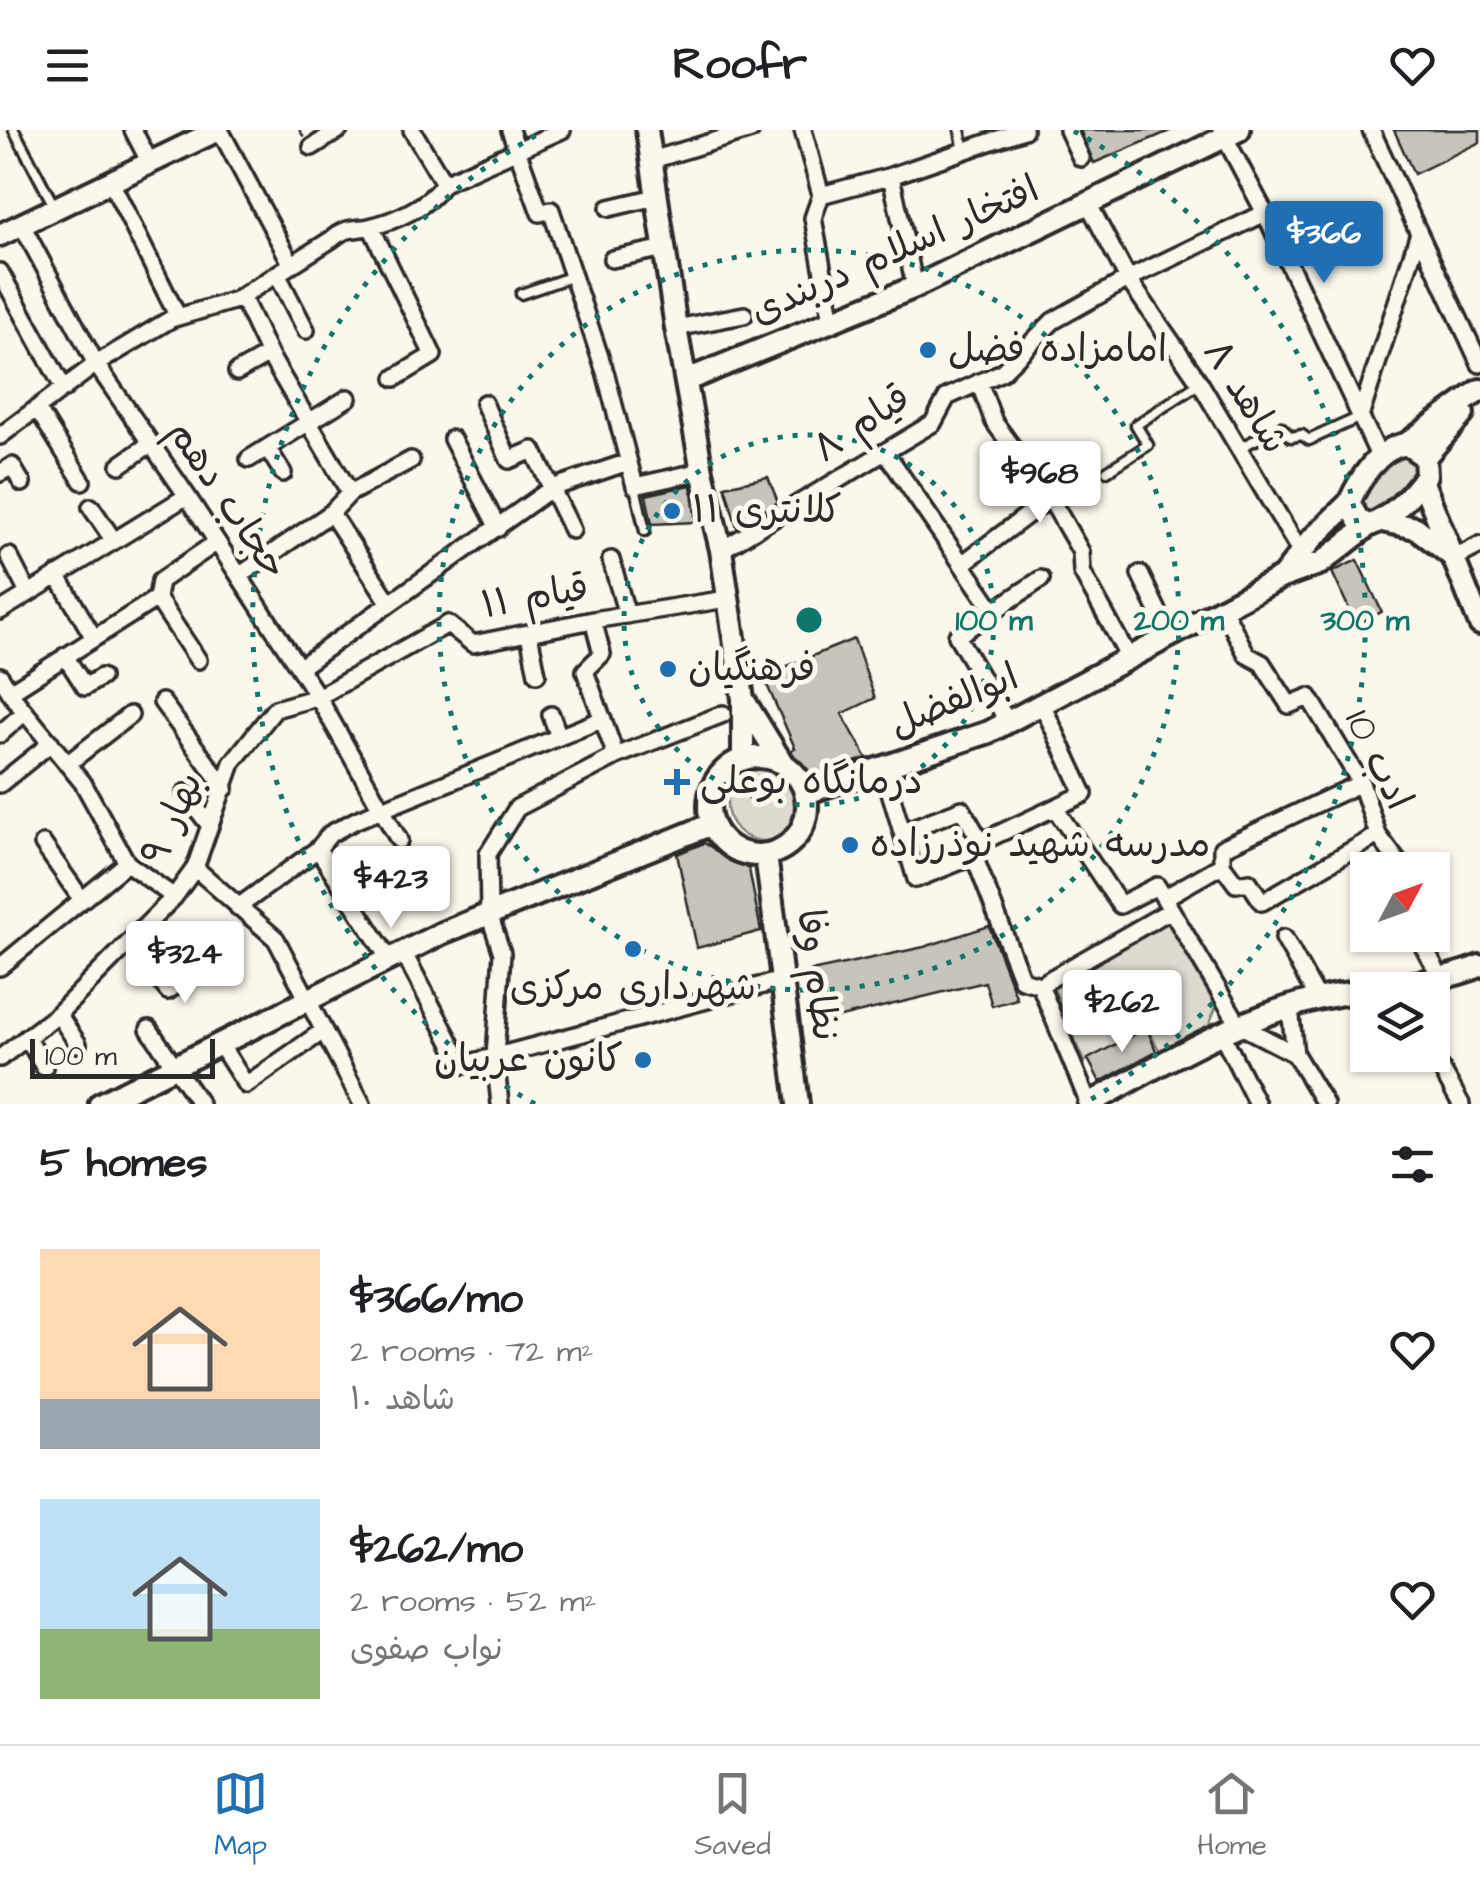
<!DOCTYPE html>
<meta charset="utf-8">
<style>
body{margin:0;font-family:"Architects Daughter","Playpen Sans Arabic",sans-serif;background:#f2f2f2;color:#202124;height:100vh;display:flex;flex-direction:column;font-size:38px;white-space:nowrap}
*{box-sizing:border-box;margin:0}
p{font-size:32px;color:#757577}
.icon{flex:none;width:55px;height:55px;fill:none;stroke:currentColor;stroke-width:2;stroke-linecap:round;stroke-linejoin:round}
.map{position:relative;height:974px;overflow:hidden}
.details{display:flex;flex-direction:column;background:#fff;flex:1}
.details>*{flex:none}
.needle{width:65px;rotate:49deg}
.fabs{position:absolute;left:1350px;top:722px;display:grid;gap:20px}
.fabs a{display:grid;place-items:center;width:100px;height:100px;border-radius:0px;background:#fff;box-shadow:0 2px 8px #0004;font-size:50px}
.scale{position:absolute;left:30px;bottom:25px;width:185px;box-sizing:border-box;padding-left:10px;border:5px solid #2b2b2b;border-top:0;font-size:28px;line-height:35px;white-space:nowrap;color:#2b2b2b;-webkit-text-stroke:8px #fbf7ec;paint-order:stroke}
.price{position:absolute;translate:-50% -85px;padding:0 22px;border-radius:10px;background:#fff;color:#222;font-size:32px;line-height:65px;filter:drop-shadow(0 2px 5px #0008)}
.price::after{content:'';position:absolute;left:50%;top:60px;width:30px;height:22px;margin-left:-15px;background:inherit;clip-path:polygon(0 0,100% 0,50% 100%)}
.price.active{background:#1f6fb2;color:#fff}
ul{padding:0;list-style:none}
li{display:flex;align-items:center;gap:30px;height:250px;padding:0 40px}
li span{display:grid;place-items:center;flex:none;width:280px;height:200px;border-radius:0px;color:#555}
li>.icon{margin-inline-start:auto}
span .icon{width:120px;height:120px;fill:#fffc;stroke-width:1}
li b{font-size:42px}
h2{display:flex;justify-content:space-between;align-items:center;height:120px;padding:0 40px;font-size:42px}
header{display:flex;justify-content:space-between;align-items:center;height:130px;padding:0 40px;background:#fff;font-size:45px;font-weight:700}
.dock{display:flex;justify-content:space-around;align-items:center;height:140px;border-top:2px solid #e0e0e0;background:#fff;font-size:28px;color:#757577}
.dock a{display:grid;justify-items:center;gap:5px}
.dock .active{color:#1f6fb2}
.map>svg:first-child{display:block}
.green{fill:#dddad0;stroke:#84827e;stroke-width:2.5}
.building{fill:#c7c4bc;stroke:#2b2b2b;stroke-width:2.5}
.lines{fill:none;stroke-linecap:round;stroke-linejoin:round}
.lane-casing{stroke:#2b2b2b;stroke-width:15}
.street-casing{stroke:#2b2b2b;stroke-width:22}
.secondary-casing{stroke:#2b2b2b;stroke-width:28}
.path{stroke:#2b2b2b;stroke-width:2.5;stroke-dasharray:8 8;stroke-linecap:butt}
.lane{stroke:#fbf7ec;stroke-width:8}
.street{stroke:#fbf7ec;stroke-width:15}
.secondary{stroke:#fbf7ec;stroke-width:20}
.ring{fill:none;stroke:#0f766e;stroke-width:5;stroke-dasharray:5 10}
.poi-dot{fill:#1f6fb2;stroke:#fbf7ec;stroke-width:4}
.labels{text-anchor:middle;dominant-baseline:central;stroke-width:10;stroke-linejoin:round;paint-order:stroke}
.street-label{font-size:38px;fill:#2b2b2b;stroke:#fbf7ec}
.poi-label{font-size:38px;fill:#2b2b2b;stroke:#fbf7ec;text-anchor:start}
.centre{fill:#0f766e;stroke:#fbf7ec;stroke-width:5}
.ring-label{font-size:30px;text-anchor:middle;font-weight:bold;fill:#0f766e;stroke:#fbf7ec;stroke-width:10;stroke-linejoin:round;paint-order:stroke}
</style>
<header><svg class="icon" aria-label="menu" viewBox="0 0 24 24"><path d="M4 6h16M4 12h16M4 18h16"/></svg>Roofr<svg class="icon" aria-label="heart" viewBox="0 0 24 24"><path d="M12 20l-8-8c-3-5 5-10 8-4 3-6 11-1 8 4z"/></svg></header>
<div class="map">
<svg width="1480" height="974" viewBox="0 0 1480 974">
<rect width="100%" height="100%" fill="#fbf7ec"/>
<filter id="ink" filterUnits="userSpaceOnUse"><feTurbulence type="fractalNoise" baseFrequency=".01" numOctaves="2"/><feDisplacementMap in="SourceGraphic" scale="20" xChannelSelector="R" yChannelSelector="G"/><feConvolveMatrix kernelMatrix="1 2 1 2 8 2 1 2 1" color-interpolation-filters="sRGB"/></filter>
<g filter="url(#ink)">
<path class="green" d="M1405 323 1423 336 1380 389 1359 382 1358 369 1391 330Z
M727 674a37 37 0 1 1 74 0a37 37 0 1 1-74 0Z
M1166 788 1216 877 1208 897 1160 921 1147 899 1084 932 1052 854Z"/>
<path class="building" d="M1080 0H1172L1094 33Z
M1394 0H1480V12L1414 44Z
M768 347 778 372 737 397 725 356Z
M691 355 696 392 652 394 646 365Z
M1357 430 1382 482 1356 494 1332 442Z
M854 509 875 568 842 584 867 628 806 648 791 620 795 618 763 546Z
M704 713 749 739 761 801 697 818 677 724Z
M989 796 1017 869 992 876 985 852 820 892 811 841 924 817Z
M1147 898 1156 921 1100 952 1088 929Z"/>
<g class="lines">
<defs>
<path id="lane" d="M14 0 54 76
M960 0 964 21
M521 164 573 146
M1239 318 1281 297 1291 307 1302 305 1309 310 1360 287
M1107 341 1148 315 1136 295 1200 253
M635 357 645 401"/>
<path id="street" d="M133 0 150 33
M220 0 292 135
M412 0 444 53
M510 0 540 83 551 80 606 245 635 356 702 341
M803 0 821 65 813 88 832 191
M1068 0 1081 28
M1221 0 1265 83 1380 328
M1371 0 1480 234
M312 17 339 0
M652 30 751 0
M891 46 915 157
M111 52 178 187
M821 65 891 46 1024 0
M1088 73 1128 149 1200 253 1301 423
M609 78 656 67
M22 95 96 234 187 366 318 567 399 710
M371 97 433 225 395 248
M612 129 665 118
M0 142 64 259
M277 144 306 200
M676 198 744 185
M266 219 350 363
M237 242 269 224 242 167
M979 252 994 292 1050 368 1081 422 1082 442 1129 528
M484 273 509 330 533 320 572 400
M38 280 82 351
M1360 287 1419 103
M0 306 96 234 171 189 236 170 332 109C345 97 353 100 369 97 396 91 429 76 444 53L562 0
M452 309 498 398
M268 319 283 343
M886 323 994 481
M249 329 348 268
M120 335 150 314
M0 343 12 336 22 353
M91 377 114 411
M331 383 389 472
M721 420 933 293 947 267 1002 242 1053 191 1128 149 1265 83
M9 426 28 463
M1455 428 1480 415
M611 430 627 485
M962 434 1050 368
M1140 444 1170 506
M57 445 94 508
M239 446 331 383 350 363 411 330
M157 468 160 451 217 412
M1223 479 1247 525 1262 533 1289 575 1309 567 1361 653 1378 705 1404 740
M0 481 187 366
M593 490 602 524 585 541 616 626
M529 504 537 544
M65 526 85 557 101 547
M299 538 552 358 628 332
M0 546 15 570 83 653 127 733 174 767
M10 562 157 468 198 530
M162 572 225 658
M551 585 559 607
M1008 592 957 506 1041 449
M0 604 25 582
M67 634 130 585
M883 638 916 749 974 726 1022 850 1040 855 1089 974
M0 654 51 613
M185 663 210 696
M1055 678 1120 775 1157 756 1239 895 1295 924 1325 974
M902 702 962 679 981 712 1084 664 1042 574
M43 714 82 770
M318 719 389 829
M1222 735 1236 754 1249 752 1262 772 1378 705
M195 738 276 809 362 974
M1164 768 1222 735V718L1361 653
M238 777 318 719 330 704 356 690 603 589
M1417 805 1441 848
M1284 808 1318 869
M130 813 168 861 212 829 204 815
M403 822 463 935 782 850
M0 837 127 733
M1040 855 1171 780
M1290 878 1295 924
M58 884 78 914
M149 899 200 974
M1221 902 1257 974
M27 907 44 937
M220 914 246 955 323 901
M1432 922 1461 974
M0 928 58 884 174 767 195 738 232 633 275 579 318 567 448 494 473 514 593 490 727 469
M500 974 495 927 502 823 489 784 488 724 517 678 616 626 723 584"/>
<path id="secondary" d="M647 0 676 198 702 341 721 420 743 569 783 634
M0 105 218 0
M687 250 915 157 1239 0
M1406 314 1425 327 1426 345C1411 366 1392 387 1368 396L1358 389 1349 373C1359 350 1378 318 1406 314Z
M1406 314 1480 260
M1425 327 1463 284
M1422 350 1480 494
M1382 391 1416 398 1453 427
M1283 446 1312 409 1349 373
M743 571V629
M709 676a49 49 0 1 1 98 0a49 49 0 1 1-98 0Z
M806 663 989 602 1282 447 1321 433 1368 396
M766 725 798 974
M100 974 442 803 712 694
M1089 974C1161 934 1232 891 1313 870 1367 857 1431 856 1480 836"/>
</defs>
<use href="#lane" class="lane-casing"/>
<use href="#street" class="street-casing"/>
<use href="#secondary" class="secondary-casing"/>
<path class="path" d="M299 0 305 8"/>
<use href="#lane" class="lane"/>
<use href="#street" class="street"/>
<use href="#secondary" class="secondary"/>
</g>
</g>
<g class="ring">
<circle cx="809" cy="490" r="185"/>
<circle cx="809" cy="490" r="370"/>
<path d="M535 974A556 556 0 0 1 544 1M1074 1A556 556 0 0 1 1083 974"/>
</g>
<g class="poi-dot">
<circle cx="928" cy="220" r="10"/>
<circle cx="672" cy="381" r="10"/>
<circle cx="668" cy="539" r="10"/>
<path d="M672 637h10v10h10v10h-10v10h-10v-10h-10v-10h10z"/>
<circle cx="850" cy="715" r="10"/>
<circle cx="633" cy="819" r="10"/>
<circle cx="643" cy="930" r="10"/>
</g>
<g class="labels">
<g class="street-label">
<text transform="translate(895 121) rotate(-24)">افتخار اسلام دربندی</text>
<text transform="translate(1245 267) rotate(58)">شاهد ۸</text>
<text transform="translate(862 294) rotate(-34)">قیام ۸</text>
<text transform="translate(227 370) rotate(56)">حجاب دهم</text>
<text transform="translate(535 467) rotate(-10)">قیام ۱۱</text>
<text transform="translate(954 571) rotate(-22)">ابوالفضل</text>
<text transform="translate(1378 630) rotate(64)">ادب 10</text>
<text transform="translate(173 689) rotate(-66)">بهار ۹</text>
<text transform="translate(817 845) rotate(83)">نظام وفا</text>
</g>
<g class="poi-label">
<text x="948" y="220">امامزاده فضل</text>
<text x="692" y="381">کلانتری ۱۱</text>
<text x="688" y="539">فرهنگیان</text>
<text x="700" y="652">درمانگاه بوعلی</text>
<text x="870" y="715">مدرسه شهید نوذرزاده</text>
<text x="633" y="858" text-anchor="middle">شهرداری مرکزی</text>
<text x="623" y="930" text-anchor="end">کانون عربیان</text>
</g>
</g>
<circle cx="809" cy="490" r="15" class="centre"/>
<g class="ring-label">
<text x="994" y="500">100 m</text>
<text x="1179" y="500">200 m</text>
<text x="1365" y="500">300 m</text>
</g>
</svg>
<div class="fabs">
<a><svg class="needle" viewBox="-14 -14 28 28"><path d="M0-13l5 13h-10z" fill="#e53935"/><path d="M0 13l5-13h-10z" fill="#757577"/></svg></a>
<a><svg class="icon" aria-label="layers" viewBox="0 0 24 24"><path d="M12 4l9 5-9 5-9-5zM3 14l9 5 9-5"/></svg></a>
</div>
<div class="scale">100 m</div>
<b class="price active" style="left:1324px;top:156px">$366</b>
<b class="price" style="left:1040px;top:396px">$968</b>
<b class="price" style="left:391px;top:801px">$423</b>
<b class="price" style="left:185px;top:876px">$324</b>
<b class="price" style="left:1122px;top:925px">$262</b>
</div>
<section class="details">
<h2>5 homes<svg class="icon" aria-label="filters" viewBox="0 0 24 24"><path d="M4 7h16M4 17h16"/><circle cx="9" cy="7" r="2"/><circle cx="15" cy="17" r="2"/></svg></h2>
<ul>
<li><span style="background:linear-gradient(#ffd9b3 75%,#9aa5b1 0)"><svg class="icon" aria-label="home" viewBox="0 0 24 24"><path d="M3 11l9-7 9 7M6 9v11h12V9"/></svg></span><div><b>$366/mo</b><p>2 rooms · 72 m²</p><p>شاهد ۱۰</p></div><svg class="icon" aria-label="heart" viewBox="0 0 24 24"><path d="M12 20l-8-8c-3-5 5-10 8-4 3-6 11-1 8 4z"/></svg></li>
<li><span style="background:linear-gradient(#bfe0f5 65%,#8fb573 0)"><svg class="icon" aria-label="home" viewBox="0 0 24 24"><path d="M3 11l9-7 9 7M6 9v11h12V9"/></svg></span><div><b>$262/mo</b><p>2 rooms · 52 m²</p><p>نواب صفوی</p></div><svg class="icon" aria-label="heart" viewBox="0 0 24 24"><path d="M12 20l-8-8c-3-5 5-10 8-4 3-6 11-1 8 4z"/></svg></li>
</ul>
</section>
<nav class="dock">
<a class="active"><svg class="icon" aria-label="map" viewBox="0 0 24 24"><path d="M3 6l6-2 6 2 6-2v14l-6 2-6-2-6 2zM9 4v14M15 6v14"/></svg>Map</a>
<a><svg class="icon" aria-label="saved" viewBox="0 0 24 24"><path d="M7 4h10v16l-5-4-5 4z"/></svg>Saved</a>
<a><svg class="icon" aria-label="home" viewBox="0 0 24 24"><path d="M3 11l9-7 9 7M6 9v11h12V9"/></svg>Home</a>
</nav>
